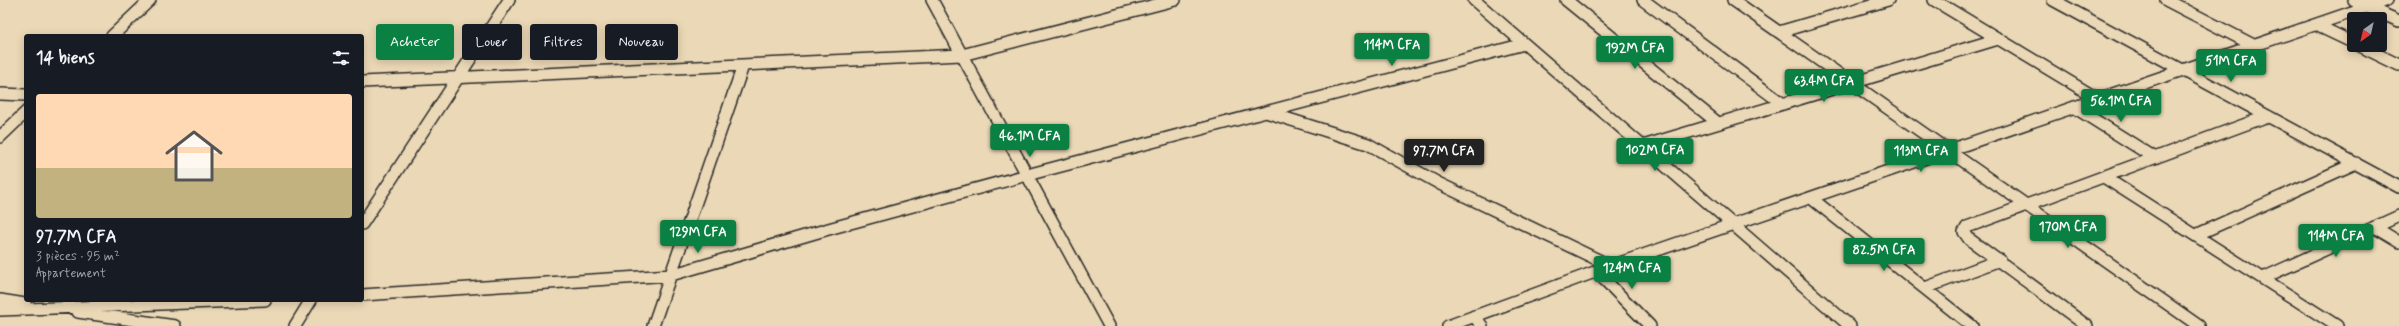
<!DOCTYPE html>
<html lang="fr">
<meta charset="utf-8">
<style>
body{margin:0;font-family:Mynerve,sans-serif;background:#20242c;color:#f1f3f6;height:100vh;display:flex;flex-direction:column;font-size:15px;white-space:nowrap}
*{box-sizing:border-box;margin:0}
p{font-size:13px;color:#9ea1a6}
.icon{flex:none;width:22px;height:22px;fill:none;stroke:currentColor;stroke-width:2;stroke-linecap:round;stroke-linejoin:round}
.map{position:relative;flex:1;overflow:hidden}
.panel{position:absolute;left:24px;top:34px;width:340px;height:268px;display:flex;flex-direction:column;background:#171b24;border-radius:4px;box-shadow:0 2px 10px #0003}
.panel>*{flex:none}
.banner{position:absolute;left:376px;top:24px;width:380px;height:36px;display:flex;gap:8px}
.needle{width:26px;rotate:214deg}
.tools{position:absolute;left:2347px;top:12px;display:grid;gap:8px}
.tools a{display:grid;place-items:center;width:40px;height:40px;border-radius:4px;background:#171b24;box-shadow:0 2px 10px #0003;font-size:20px}
.price{position:absolute;translate:-50% -34px;padding:0 9px;border-radius:4px;background:#0b8043;color:#fff;font-size:13px;line-height:26px;filter:drop-shadow(0 1px 2px #0008)}
.price::after{content:'';position:absolute;left:50%;top:24px;width:12px;height:9px;margin-left:-6px;background:inherit;clip-path:polygon(0 0,100% 0,50% 100%)}
.price.current{background:#222;color:#fff}
ul{padding:0;list-style:none}
li{display:grid;align-content:center;gap:8px;height:212px;padding:0 12px}
li+li{border-top:1px solid #363941}
li span{display:grid;place-items:center;height:124px;border-radius:4px;color:#555}
li>.icon{margin-inline-start:auto}
span .icon{width:72px;height:72px;fill:#fffc;stroke-width:1}
li b{font-size:17px}
h2{display:flex;justify-content:space-between;align-items:center;height:48px;padding:0 12px;font-size:17px}
.tag{padding:0 14px;border-radius:4px;background:#171b24;box-shadow:0 2px 10px #0003;font-size:14px;line-height:36px}
.tag.current{background:#0b8043;color:#fff}
.map>svg:first-child{display:block}
.lines{fill:none;stroke-linecap:round;stroke-linejoin:round}
.street-casing{stroke:#2b2b2b;stroke-width:14}
.street{stroke:#ebd8b6;stroke-width:11}
</style>
<div class="map">
<svg width="2399" height="326" viewBox="0 0 2399 326">
<rect width="100%" height="100%" fill="#ebd8b6"/>
<filter id="ink" filterUnits="userSpaceOnUse"><feTurbulence type="fractalNoise" baseFrequency=".025" numOctaves="2"/><feDisplacementMap in="SourceGraphic" scale="8" xChannelSelector="R" yChannelSelector="G"/><feConvolveMatrix kernelMatrix="1 2 1 2 8 2 1 2 1" color-interpolation-filters="sRGB"/></filter>
<g filter="url(#ink)">
<g class="lines">
<defs>
<path id="street" d="M932 0 1109 326
M1474 0 1850 326
M1566 0 1718 123
M1643 0 1783 104
M1733 0 2199 326
M1934 0 2098 99
M2053 0 2399 187
M2166 0 2255 46
M2354 0 2373 5
M2367 7 2399 21
M2316 25 2354 43
M1779 32 1888 0
M112 36 150 0
M2358 45 2399 65
M362 82 962 55 1175 0
M0 94 26 95
M2074 107 2155 158
M1266 112 1368 144 1440 184 1611 266
M0 137 26 112
M1643 146 1998 39
M2104 177 2337 326
M1811 198 1972 326
M362 224 509 0
M2374 227 2399 242
M2196 235 2356 163
M1597 272 1650 326
M2263 278 2399 216
M1925 288 2000 260
M362 295 671 275 832 228 1027 175 1524 44
M0 300 25 304
M0 310 265 300
M78 312 175 326
M1474 316 1482 326
M295 326 311 300
M653 326 743 66
M1448 326 1611 266 2387 0
M2087 326 1969 239 1964 232 1967 227 2268 116"/>
</defs>
<use href="#street" class="street-casing"/>
<use href="#street" class="street"/>
</g>
</g>
</svg>
<div class="tools">
<a><svg class="needle" viewBox="-14 -14 28 28"><path d="M0-13l5 13h-10z" fill="#e53935"/><path d="M0 13l5-13h-10z" fill="#9ea1a6"/></svg></a>
</div>
<b class="price" style="left:1392px;top:67px">114M CFA</b>
<b class="price" style="left:1635px;top:70px">192M CFA</b>
<b class="price" style="left:2231px;top:83px">51M CFA</b>
<b class="price" style="left:1824px;top:103px">63.4M CFA</b>
<b class="price" style="left:2121px;top:123px">56.1M CFA</b>
<b class="price" style="left:1030px;top:158px">46.1M CFA</b>
<b class="price" style="left:1655px;top:172px">102M CFA</b>
<b class="price current" style="left:1444px;top:173px">97.7M CFA</b>
<b class="price" style="left:1921px;top:173px">113M CFA</b>
<b class="price" style="left:2068px;top:249px">170M CFA</b>
<b class="price" style="left:698px;top:254px">129M CFA</b>
<b class="price" style="left:2336px;top:258px">114M CFA</b>
<b class="price" style="left:1884px;top:272px">82.5M CFA</b>
<b class="price" style="left:1632px;top:290px">124M CFA</b>
<div class="banner">
<a class="tag current">Acheter</a>
<a class="tag">Louer</a>
<a class="tag">Filtres</a>
<a class="tag">Nouveau</a>
</div>
<section class="panel">
<h2>14 biens<svg class="icon" aria-label="filters" viewBox="0 0 24 24"><path d="M4 7h16M4 17h16"/><circle cx="9" cy="7" r="2"/><circle cx="15" cy="17" r="2"/></svg></h2>
<ul>
<li><span style="background:linear-gradient(#ffd9b3 60%,#c2b280 0)"><svg class="icon" aria-label="home" viewBox="0 0 24 24"><path d="M3 11l9-7 9 7M6 9v11h12V9"/></svg></span><div><b>97.7M CFA</b><p>3 pièces · 95 m²</p><p>Appartement</p></div></li>
</ul>
</section>
</div>
